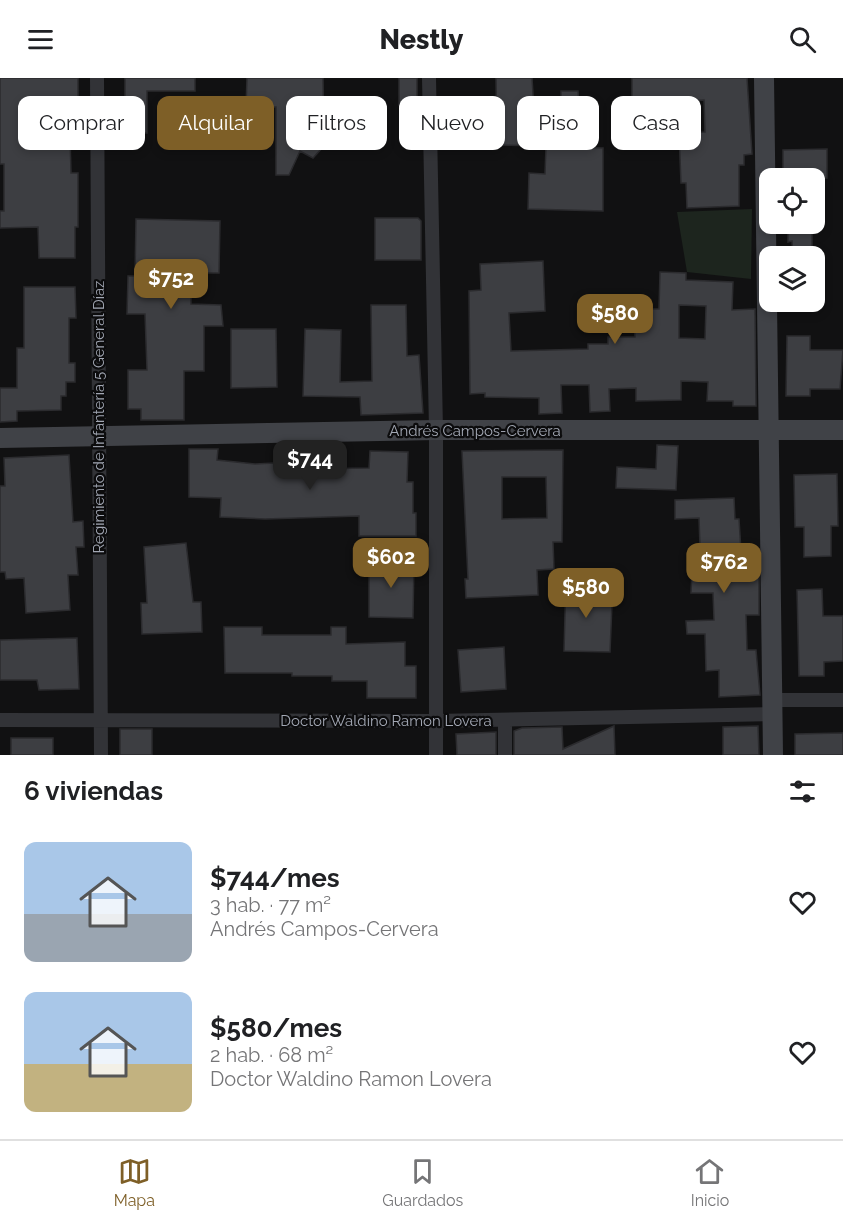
<!DOCTYPE html>
<html lang="es">
<meta charset="utf-8">
<style>
body{margin:0;font-family:Raleway,sans-serif;background:#f6f6f6;color:#202124;height:100vh;display:flex;flex-direction:column;font-size:22px;white-space:nowrap}
*{box-sizing:border-box;margin:0}
p{font-size:20px;color:#757577}
.icon{flex:none;width:33px;height:33px;fill:none;stroke:currentColor;stroke-width:2;stroke-linecap:round;stroke-linejoin:round}
.map{position:relative;height:677px;overflow:hidden}
.side{display:flex;flex-direction:column;background:#fff;flex:1}
.side>*{flex:none}
.hud{position:absolute;left:18px;top:18px;width:807px;height:54px;display:flex;gap:12px}
.controls{position:absolute;left:759px;top:90px;display:grid;gap:12px}
.controls a{display:grid;place-items:center;width:66px;height:66px;border-radius:12px;background:#fff;box-shadow:0 3px 9px #0003;font-size:30px}
.price{position:absolute;translate:-50% -51px;padding:0 14px;border-radius:12px;background:#7e5f27;color:#fff;font-size:20px;line-height:39px;filter:drop-shadow(0 2px 3px #0008)}
.price::after{content:'';position:absolute;left:50%;top:36px;width:18px;height:14px;margin-left:-9px;background:inherit;clip-path:polygon(0 0,100% 0,50% 100%)}
.price.on{background:#222;color:#fff}
ul{padding:0;list-style:none}
li{display:flex;align-items:center;gap:18px;height:150px;padding:0 24px}
li span{display:grid;place-items:center;flex:none;width:168px;height:120px;border-radius:12px;color:#555}
li>.icon{margin-inline-start:auto}
span .icon{width:72px;height:72px;fill:#fffc;stroke-width:1}
li b{font-size:26px}
h2{display:flex;justify-content:space-between;align-items:center;height:72px;padding:0 24px;font-size:26px}
.chip{padding:0 21px;border-radius:12px;background:#fff;box-shadow:0 3px 9px #0003;font-size:21px;line-height:54px}
.chip.on{background:#7e5f27;color:#fff}
header{display:flex;justify-content:space-between;align-items:center;height:78px;padding:0 24px;background:#fff;font-size:27px;font-weight:800}
.tabs{display:flex;justify-content:space-around;align-items:center;height:84px;border-top:2px solid #e0e0e0;background:#fff;font-size:16px;color:#757577}
.tabs a{display:grid;justify-items:center;gap:3px}
.tabs .on{color:#7e5f27}
.map>svg:first-child{display:block}
.green{fill:#1d251e}
.building{fill:#3d3e42;stroke:#2b2b2e;stroke-width:1.5;fill-rule:evenodd}
.lines{fill:none;stroke-linecap:round;stroke-linejoin:round}
.street{stroke:#323337;stroke-width:14}
.secondary{stroke:#404247;stroke-width:20}
.labels{text-anchor:middle;dominant-baseline:central;stroke-width:4.5;stroke-linejoin:round;paint-order:stroke}
.street-label{font-size:15px;fill:#a2a7b3;stroke:#0c0c0d}
</style>
<header><svg class="icon" aria-label="menu" viewBox="0 0 24 24"><path d="M4 6h16M4 12h16M4 18h16"/></svg>Nestly<svg class="icon" aria-label="search" viewBox="0 0 24 24"><circle cx="10" cy="10" r="6"/><path d="M15 15l6 6"/></svg></header>
<div class="map">
<svg width="843" height="677" viewBox="0 0 843 677">
<rect width="100%" height="100%" fill="#111112"/>
<path class="green" d="M752 131 751 201 687 194 677 134Z"/>
<path class="building" d="M0 0H78V58H70L71 95H78V149H75V180H39L38 149 0 150V133H4V86H0Z
M125 0H195V13H147V55H125Z
M247 0H323L324 68 313 80 300 73 289 97H276V29H246Z
M399 0H417V27H399Z
M496 0H532L535 48H560V69L603 70V133L528 131 529 95 545 96 546 68 497 67Z
M632 0H747L752 76 744 77V87H739V128L687 130 686 105H681L679 55 705 54 704 22 677 24V56L651 57V24L632 23Z
M561 13H578L579 27 561 28Z
M827 71V100H783V72Z
M375 140H418L421 143V182H375Z
M136 141 220 143 219 195H191V226L221 227 223 248H204V293H184V342H141V331H128V292H147L145 236H127L128 198H135Z
M788 146H812V178H793L792 163 788 164Z
M543 183 545 233 509 235 511 273 588 271V266H608V259H635L634 231H659L660 194 686 195V202L733 204 732 232 755 231 756 328H733V323H707L708 304 681 303V322L636 323V310L609 311 610 333 590 334 589 307H561L562 335 539 336V320L485 319V315L470 316 469 213 481 212 480 186ZM679 227 706 228 705 261 679 260Z
M24 209H75L76 240H69V285H75V304H66V318H61V332L17 333V343L0 344V310H17V270H24Z
M371 227H406L407 278 419 277 423 335 361 337 360 319 303 318 305 251 341 252 340 304 372 303Z
M231 251H276L277 309 231 310Z
M787 258H810V272H843L840 311H810V318H786Z
M657 367 678 368 676 412 616 410 617 389 656 391Z
M189 371H218L217 382 255 386 294 384 295 391 369 390 370 373 408 374 407 404H413V435H416V458H359V438L265 441 220 439 221 420 189 419Z
M563 372 562 464H553L554 491 537 492 538 517 466 520 465 501H468L462 373ZM502 399H546L547 440 502 441Z
M69 377 73 444 83 443 84 469H76L78 497H68L70 532 26 535 24 500 6 501 5 494H0V408H5L4 380Z
M837 396 838 448H831V478L804 479V449H795L794 397Z
M734 420 735 441H739L742 489H759V537H746L747 572H756L760 617 719 619V592L706 593 705 556H687L686 543 714 542 713 515H691L693 469H700L699 440 675 441V422Z
M186 465 193 524H201L202 554 142 556 141 525H147L144 469Z
M414 483 413 540 369 539V484Z
M566 499 592 500 591 526H612L610 574 564 573Z
M822 511 823 538H843V583L824 584V598H799L797 512Z
M224 549H262V557H331V549H346V566L405 564V588H416V620H367V603H332V598H292V595H225Z
M77 560 79 611 39 612 37 602H0V562Z
M504 569 506 611 461 614 458 572Z
M614 648 615 677H514V653L522 650 562 649 563 671Z
M758 648 759 677H723V649Z
M120 651H152V677H120Z
M496 654V677H457L456 656Z
M843 655V677H795V656Z
M11 660H53V677H11Z"/>
<g class="lines">
<path class="street" d="M97 0 101 677
M429 0 436 352V677
M772 622H843
M0 642 436 643 772 636
M505 677V642"/>
<path class="secondary" d="M764 0 773 677
M0 360 436 352H843"/>
</g>
<g class="labels">
<g class="street-label">
<text transform="translate(99 339) rotate(-90)">Regimiento de Infantería 5 General Díaz</text>
<text x="475" y="353">Andrés Campos-Cervera</text>
<text x="386" y="643">Doctor Waldino Ramon Lovera</text>
</g>
</g>
</svg>
<div class="controls">
<a><svg class="icon" aria-label="locate" viewBox="0 0 24 24"><circle cx="12" cy="12" r="6"/><path d="M12 2v4M12 18v4M2 12h4M18 12h4"/></svg></a>
<a><svg class="icon" aria-label="layers" viewBox="0 0 24 24"><path d="M12 4l9 5-9 5-9-5zM3 14l9 5 9-5"/></svg></a>
</div>
<b class="price" style="left:171px;top:232px">$752</b>
<b class="price" style="left:615px;top:267px">$580</b>
<b class="price on" style="left:310px;top:413px">$744</b>
<b class="price" style="left:391px;top:511px">$602</b>
<b class="price" style="left:724px;top:516px">$762</b>
<b class="price" style="left:586px;top:541px">$580</b>
<div class="hud">
<a class="chip">Comprar</a>
<a class="chip on">Alquilar</a>
<a class="chip">Filtros</a>
<a class="chip">Nuevo</a>
<a class="chip">Piso</a>
<a class="chip">Casa</a>
</div>
</div>
<section class="side">
<h2>6 viviendas<svg class="icon" aria-label="filters" viewBox="0 0 24 24"><path d="M4 7h16M4 17h16"/><circle cx="9" cy="7" r="2"/><circle cx="15" cy="17" r="2"/></svg></h2>
<ul>
<li><span style="background:linear-gradient(#a9c7e8 60%,#9aa5b1 0)"><svg class="icon" aria-label="home" viewBox="0 0 24 24"><path d="M3 11l9-7 9 7M6 9v11h12V9"/></svg></span><div><b>$744/mes</b><p>3 hab. · 77 m²</p><p>Andrés Campos-Cervera</p></div><svg class="icon" aria-label="heart" viewBox="0 0 24 24"><path d="M12 20l-8-8c-3-5 5-10 8-4 3-6 11-1 8 4z"/></svg></li>
<li><span style="background:linear-gradient(#a9c7e8 60%,#c2b280 0)"><svg class="icon" aria-label="home" viewBox="0 0 24 24"><path d="M3 11l9-7 9 7M6 9v11h12V9"/></svg></span><div><b>$580/mes</b><p>2 hab. · 68 m²</p><p>Doctor Waldino Ramon Lovera</p></div><svg class="icon" aria-label="heart" viewBox="0 0 24 24"><path d="M12 20l-8-8c-3-5 5-10 8-4 3-6 11-1 8 4z"/></svg></li>
</ul>
</section>
<nav class="tabs">
<a class="on"><svg class="icon" aria-label="map" viewBox="0 0 24 24"><path d="M3 6l6-2 6 2 6-2v14l-6 2-6-2-6 2zM9 4v14M15 6v14"/></svg>Mapa</a>
<a><svg class="icon" aria-label="saved" viewBox="0 0 24 24"><path d="M7 4h10v16l-5-4-5 4z"/></svg>Guardados</a>
<a><svg class="icon" aria-label="home" viewBox="0 0 24 24"><path d="M3 11l9-7 9 7M6 9v11h12V9"/></svg>Inicio</a>
</nav>
